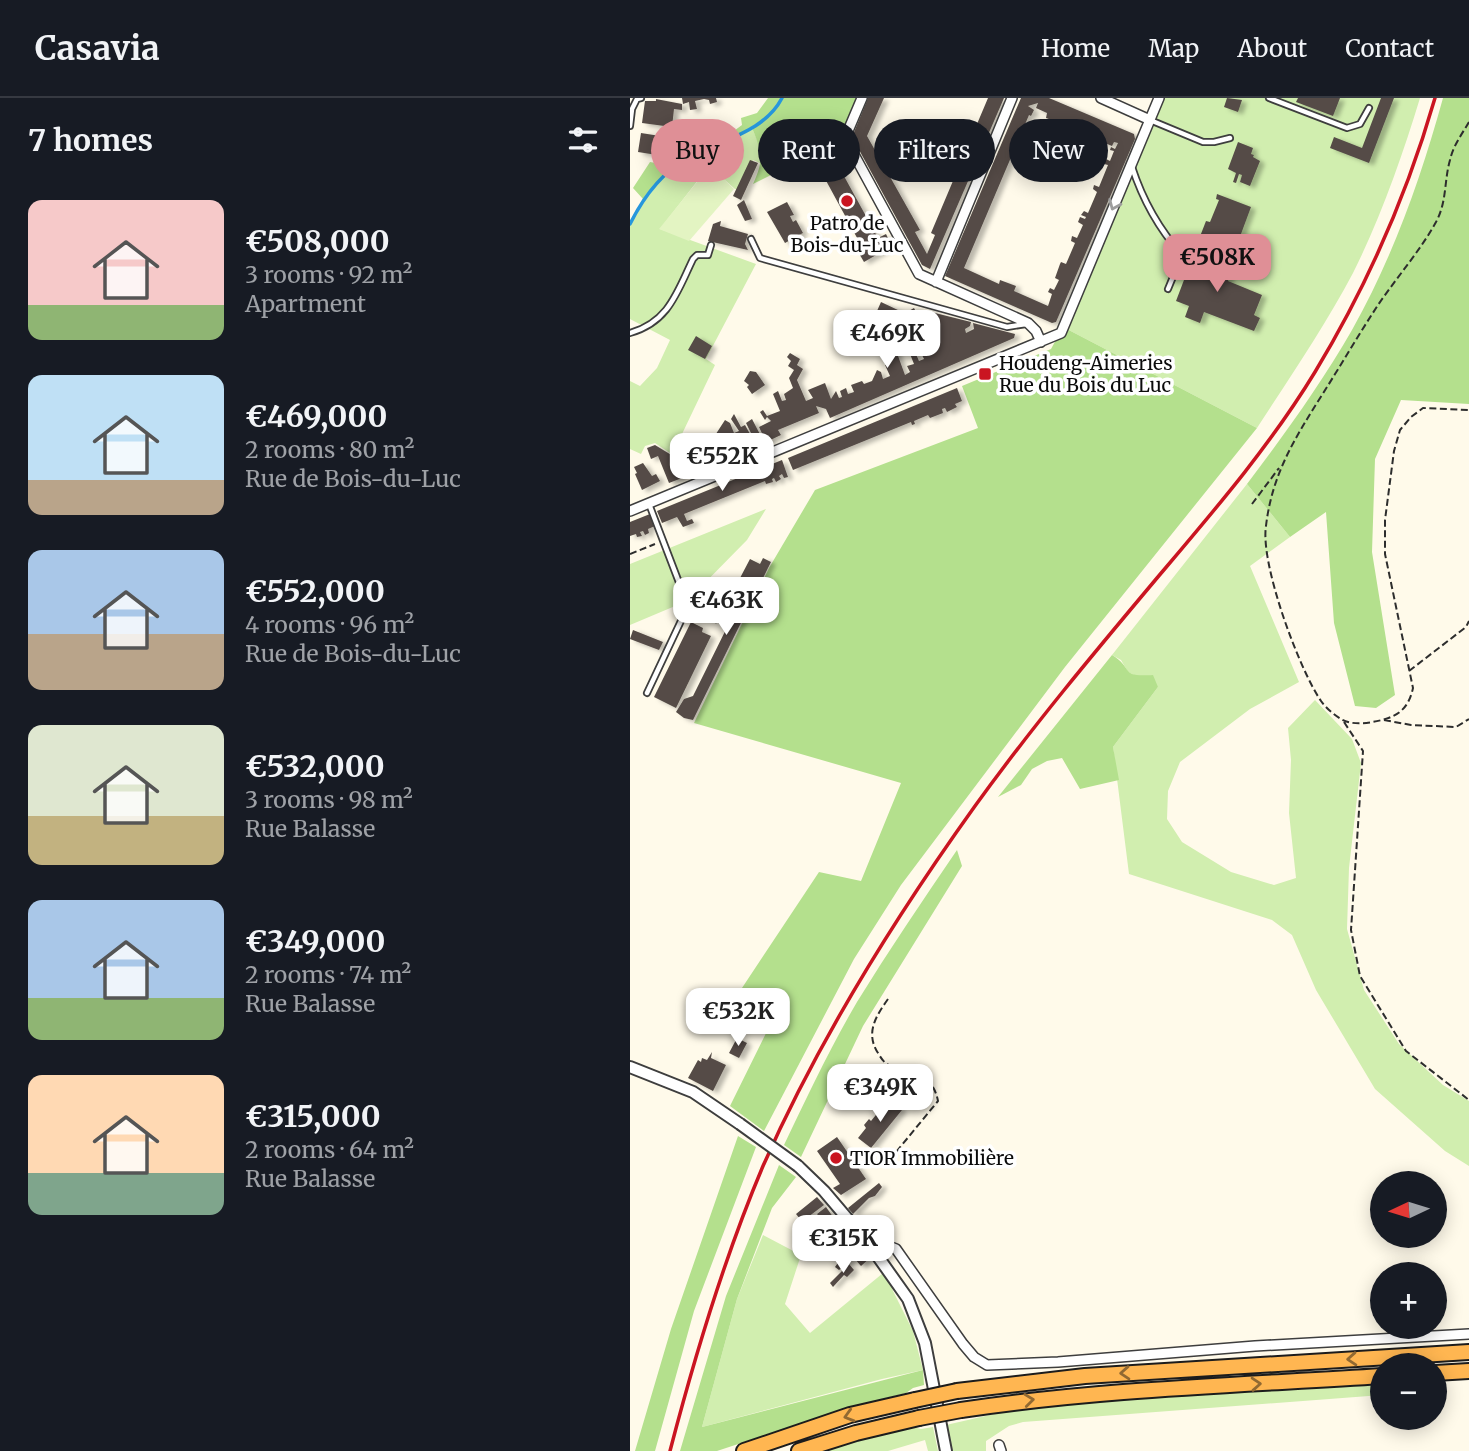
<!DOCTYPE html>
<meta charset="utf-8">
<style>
body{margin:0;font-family:Merriweather,serif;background:#242831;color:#f1f3f6;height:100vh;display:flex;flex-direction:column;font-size:26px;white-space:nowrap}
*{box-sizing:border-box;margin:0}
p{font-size:23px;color:#9ea1a6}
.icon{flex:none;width:38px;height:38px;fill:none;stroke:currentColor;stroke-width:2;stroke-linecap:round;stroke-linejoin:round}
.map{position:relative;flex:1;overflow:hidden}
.details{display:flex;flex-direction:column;background:#171b24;width:630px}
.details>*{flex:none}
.guide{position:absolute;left:21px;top:21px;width:665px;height:63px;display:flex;gap:14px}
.needle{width:46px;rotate:266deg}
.controls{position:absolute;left:740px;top:1073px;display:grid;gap:14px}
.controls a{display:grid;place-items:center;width:77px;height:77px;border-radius:50%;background:#171b24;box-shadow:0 4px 18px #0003;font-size:35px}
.price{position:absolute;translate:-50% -60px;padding:0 16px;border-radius:14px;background:#fff;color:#222;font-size:23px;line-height:46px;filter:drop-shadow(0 2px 4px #0008)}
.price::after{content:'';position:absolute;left:50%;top:42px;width:21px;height:16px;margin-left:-10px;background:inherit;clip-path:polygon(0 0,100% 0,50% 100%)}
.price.current{background:#df8f96;color:#111}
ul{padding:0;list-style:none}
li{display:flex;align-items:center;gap:21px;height:175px;padding:0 28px}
li span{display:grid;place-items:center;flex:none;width:196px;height:140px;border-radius:14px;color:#555}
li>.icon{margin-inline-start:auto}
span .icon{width:84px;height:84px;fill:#fffc;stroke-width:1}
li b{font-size:30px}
h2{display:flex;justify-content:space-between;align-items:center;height:84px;padding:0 28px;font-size:30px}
.tag{padding:0 24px;border-radius:32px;background:#171b24;box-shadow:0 4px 18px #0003;font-size:24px;line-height:63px}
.tag.current{background:#df8f96;color:#111}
header{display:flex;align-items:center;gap:42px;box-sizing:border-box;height:98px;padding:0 35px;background:#171b24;border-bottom:2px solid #363941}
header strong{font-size:33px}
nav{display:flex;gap:38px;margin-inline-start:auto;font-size:24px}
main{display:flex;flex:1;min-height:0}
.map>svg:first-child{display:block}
.green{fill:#d1eeaf}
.forest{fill:#b4e08d}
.pitch{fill:#e3f4c2}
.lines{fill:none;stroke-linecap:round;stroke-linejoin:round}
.stream{stroke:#2797dc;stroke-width:3.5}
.building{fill:#554c47;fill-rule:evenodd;filter:url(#shadow)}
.service-casing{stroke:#3e3e3e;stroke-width:8}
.minor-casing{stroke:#3e3e3e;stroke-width:12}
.tertiary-casing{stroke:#3e3e3e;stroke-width:14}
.trunk-casing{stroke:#1c1c1c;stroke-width:18}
.path{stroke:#2d2d2d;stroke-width:2;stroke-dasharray:7 3.5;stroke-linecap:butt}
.service{stroke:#fff;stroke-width:4.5}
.minor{stroke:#fff;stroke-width:9}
.tertiary{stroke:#fff;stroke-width:10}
.trunk{stroke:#ffb651;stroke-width:14}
.rail{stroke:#ca1521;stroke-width:3.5}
.tertiary-bridge-casing{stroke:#3e3e3e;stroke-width:14;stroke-linecap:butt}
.trunk-bridge-casing{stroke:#1c1c1c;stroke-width:18;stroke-linecap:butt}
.tertiary-bridge{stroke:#fff;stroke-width:10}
.trunk-bridge{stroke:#ffb651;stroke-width:14}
.oneway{stroke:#9d9d9d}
.oneway2{stroke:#916932}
.poi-dot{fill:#ca1521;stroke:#fff;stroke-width:2.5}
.labels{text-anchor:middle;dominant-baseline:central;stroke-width:7;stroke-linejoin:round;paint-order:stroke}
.poi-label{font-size:19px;fill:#0b0b0b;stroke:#fff;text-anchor:start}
</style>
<header>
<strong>Casavia</strong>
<nav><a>Home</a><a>Map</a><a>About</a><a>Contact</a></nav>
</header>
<main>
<section class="details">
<h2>7 homes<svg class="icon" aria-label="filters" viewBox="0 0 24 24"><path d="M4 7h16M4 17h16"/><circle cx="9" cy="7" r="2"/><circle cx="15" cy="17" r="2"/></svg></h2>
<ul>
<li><span style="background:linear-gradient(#f6c9c9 75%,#8fb573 0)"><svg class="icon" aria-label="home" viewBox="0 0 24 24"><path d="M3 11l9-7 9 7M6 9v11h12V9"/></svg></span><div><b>€508,000</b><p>3 rooms · 92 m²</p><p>Apartment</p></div></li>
<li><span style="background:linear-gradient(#bfe0f5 75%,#b9a48a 0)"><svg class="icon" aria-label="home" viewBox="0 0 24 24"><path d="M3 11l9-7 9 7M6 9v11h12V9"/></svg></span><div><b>€469,000</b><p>2 rooms · 80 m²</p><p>Rue de Bois-du-Luc</p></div></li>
<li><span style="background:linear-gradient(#a9c7e8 60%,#b9a48a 0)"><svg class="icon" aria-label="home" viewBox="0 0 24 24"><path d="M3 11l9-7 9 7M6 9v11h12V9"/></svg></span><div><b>€552,000</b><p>4 rooms · 96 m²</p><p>Rue de Bois-du-Luc</p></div></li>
<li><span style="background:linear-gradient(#dfe7d0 65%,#c2b280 0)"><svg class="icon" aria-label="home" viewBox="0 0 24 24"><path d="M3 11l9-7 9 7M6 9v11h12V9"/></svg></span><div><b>€532,000</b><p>3 rooms · 98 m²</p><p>Rue Balasse</p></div></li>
<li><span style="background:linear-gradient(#a9c7e8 70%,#8fb573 0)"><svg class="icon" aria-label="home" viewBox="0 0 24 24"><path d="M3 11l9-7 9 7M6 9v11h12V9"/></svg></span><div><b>€349,000</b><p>2 rooms · 74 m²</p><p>Rue Balasse</p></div></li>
<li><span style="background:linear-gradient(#ffd9b3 70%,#7fa58c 0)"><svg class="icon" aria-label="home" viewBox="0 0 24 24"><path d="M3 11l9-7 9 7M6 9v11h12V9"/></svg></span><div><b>€315,000</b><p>2 rooms · 64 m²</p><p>Rue Balasse</p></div></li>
</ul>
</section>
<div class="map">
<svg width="839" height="1353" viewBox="0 0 839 1353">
<defs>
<filter id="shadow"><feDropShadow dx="5" dy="2.5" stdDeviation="2" flood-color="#0004"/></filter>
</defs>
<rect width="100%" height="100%" fill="#fffaea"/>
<path class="green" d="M529 0H790C772 59 751 119 723 175 695 228 660 279 627 330L433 229Z
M122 30 129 46 132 66 123 62 109 92 105 91 79 68 30 131 126 166 76 261 85 267 52 336 40 355 25 345 15 348 11 356 0 351V283L10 288 27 270 40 242 0 221V126L13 101 31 81 56 61Z
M617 386 660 439 620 468 669 584 620 611 550 664 538 693 537 721 552 744 601 774 644 787 666 780 659 715 661 662 658 630 685 602 722 641 731 665 719 770 717 831 734 892 769 946 813 987 839 1003V1068L815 1053 745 991 686 892 662 837 642 822 499 776 483 649 528 589 498 574 491 562 482 557Z
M136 411 117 442 57 503 0 527V466Z
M133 1137 171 1157 155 1206 180 1235 258 1171 263 1193 283 1233 293 1272 252 1281 72 1329 107 1201Z
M752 1284V1297L393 1324 379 1328 356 1343V1353H321L316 1327 386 1311 457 1303Z
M278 1328 291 1331 303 1329 308 1353H298L295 1342 258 1353H194Z"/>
<path class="forest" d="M138 0H232L215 40 209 38 202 47 123 86C134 62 132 54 122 30L56 61 31 81 13 101 3 90 20 64 37 67 62 50 93 41 112 27 111 20 127 15Z
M813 0H839V306L771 302 745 361 742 454 765 597 746 610 725 608 704 525 696 414 660 439 617 386C654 337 691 286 722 232 763 159 791 80 813 0Z
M433 229 627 330 435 569 271 787 224 861 134 1033 100 1008 146 915 110 893 189 774 231 783 271 685 64 625 139 470 185 392 348 330 332 288 421 251Z
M482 557C505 571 488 579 523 577L528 589 483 649 489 682 450 691 432 660 417 663 402 671 391 687 368 699Z
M327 752 332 768 233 928 171 1059 154 1047C177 999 200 950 227 904 259 852 293 802 327 752Z
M108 1038 126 1049 64 1213 25 1353H5L41 1231Z
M149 1067 166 1079 142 1110 107 1201 72 1329 293 1272 294 1287 283 1290 276 1295 220 1309 87 1353H50L96 1198Z"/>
<path class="pitch" d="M80 68 104 91 59 143 29 131Z"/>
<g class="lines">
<path class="stream" d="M0 126C13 100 31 75 57 61 89 42 134 35 152 0"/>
</g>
<path class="building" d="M52 0H86L87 4 80 6 79 2 74 1 65 3 67 11 60 12 59 4 53 6Z
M238 0H254L237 38 290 132 285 134 297 156 305 137 301 135 358 0H374L300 171 292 167 222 39Z
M391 0H419L504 36 505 41 426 224 422 225 315 178ZM408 5 406 10 417 15 416 20 433 26 434 22 470 37 468 42 482 48 484 44 488 45 485 51 481 49 480 52 484 53 480 63 476 61 474 66 478 67 469 89 464 87 463 91 467 94 458 115 454 113 451 117 456 119 455 121 450 119 448 124 453 127 447 140 442 138 441 143 445 145 436 166 431 164 430 166 425 180 429 182 424 192 420 190 418 194 422 196 418 208 384 193 386 188 370 182 369 186 334 170 399 17 401 18 404 12 398 8Z
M597 0 612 2 608 14 594 9Z
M668 0H710L703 18 666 4Z
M751 0H764L739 65 700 50 704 39 732 50Z
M26 1 52 6V12L44 11 42 29 12 25 15 3H26Z
M11 35 30 38 27 57 8 54Z
M608 44 623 50 621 56 624 57 623 59 630 63 620 88 610 84 612 77 609 76 606 85 603 84 606 75 598 71Z
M210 53 216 65 209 69 248 140 256 136 262 148 234 164 227 152 232 149 187 66Z
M120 62 128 65 111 102 103 98Z
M587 96 621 109 611 136 614 137 607 156 569 141 576 123 580 124 589 102 586 101Z
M114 102 122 121 115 123 107 107Z
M157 104 164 117 160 118 163 124 166 122 173 135 169 137 171 141 166 143 164 140 155 145 137 114Z
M91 123 90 128 118 136 115 146 118 152 78 143 83 126Z
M565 153 604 168 598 183 632 197 624 217 630 220 624 233 574 214 570 225 555 219 559 208 546 203Z
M251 204 270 213 260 239 254 236 257 229 248 225 252 216 247 213Z
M284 210 286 214 297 213 341 224 340 228 335 231 336 235 344 231 343 225 385 236 384 240 200 320 196 311 186 308 189 315 148 332 151 337 136 344 129 329 141 323 137 319 135 322 130 314 133 312 137 318 150 313 143 296 148 293 152 303 156 302 154 296 163 290 159 280 164 272 158 268 161 263 157 259 160 255 170 261 167 267 173 271 167 282 176 303 183 300 178 292 195 285 201 301 206 293 209 300 212 299 210 293 216 290 218 296 224 294 221 287 232 283 234 286 242 283 247 272 251 274 253 281 260 278 255 267 258 266 255 259 258 249 264 247 275 277 280 274 277 268 284 266 280 256 285 254 289 263 294 261 290 253 301 250 298 242 308 239 305 231 295 235 291 224 272 232 268 222 278 218 277 214Z
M66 238 82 248 75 261 58 252Z
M120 273 126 274 135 287 122 296 117 289 119 287 114 283Z
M327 290 332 303 325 306 327 309 317 314 315 310 312 311 313 315 300 320 298 317 284 323 285 326 282 327 281 324 163 372 158 360Z
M104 316 111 329 115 327 120 336 121 335 116 325 122 321 134 344 69 374 61 356 69 353 71 357 85 350 77 344 79 341 82 342 95 322 100 325 104 335 109 333 101 321Z
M25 347 43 358 52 380 39 385 28 358 21 361 17 350Z
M152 362 158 379 154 380 152 376 149 378 151 381 146 384 144 380 142 381 143 384 136 386 135 383 54 416 57 423 62 421 64 425 53 429 47 419 32 425 27 413Z
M13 365 22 378 26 376 30 383 12 392 5 376 7 375 4 369Z
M20 416 25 428 18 431 19 435 15 437 13 433 10 434 12 438 7 439 6 436 0 438V424Z
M133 460 141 464 138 470 63 622 54 620 46 614 54 601 63 598 119 485 110 480 120 461 130 466Z
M61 524 73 530 72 534 81 538 46 610 24 599Z
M3 532 33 544 29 552 0 541Z
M107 940 117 945 109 960 99 955Z
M82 954 81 960 96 967 83 993 58 980 68 962 71 964 72 960 77 962Z
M259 1001 272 1012 241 1050 228 1040 236 1030 234 1027 239 1021 241 1023Z
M207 1039 236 1081 211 1097 203 1090 210 1086 187 1053Z
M249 1085 252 1089 245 1098 239 1100 223 1116 218 1110Z
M187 1099 194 1107 178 1119 181 1122 175 1127 166 1116Z
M196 1109 206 1123 196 1131 199 1135 194 1140 187 1135V1130L191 1121 187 1116Z
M224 1142 240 1160 231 1168 224 1160 209 1172 205 1169Z
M219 1166 224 1172 217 1179 214 1177 203 1189 200 1185Z"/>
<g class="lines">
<defs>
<path id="service" d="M639 0 717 30 730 26 739 10
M520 22 573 44H584L600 40
M0 28 2 11 7 1 11 0
M502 69C513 103 528 130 552 157L538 191
M121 141 130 160 377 229 396 226
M0 235C39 224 47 194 63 161L67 157H78L81 147
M58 508 86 521
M17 595 58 508 19 406"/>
<path id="minor" d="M232 0 215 40 289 176 398 225 406 233 411 244
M471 0 520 22
M306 184 382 0
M0 413 431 235 529 0
M239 1146 251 1145 266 1151 333 1246 344 1259 357 1267 428 1264 625 1248 839 1236
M369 1347 371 1353"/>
<path id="tertiary" d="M0 969 63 994 110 1026
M168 1068 194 1093 239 1146 278 1201 295 1245 316 1353"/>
<path id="trunk" d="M805 1275 839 1273
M327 1293 455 1278 839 1254
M331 1312C471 1291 612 1287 752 1278
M114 1353 220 1317 285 1302
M169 1353 226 1335 289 1320"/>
</defs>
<use href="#service" class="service-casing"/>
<use href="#minor" class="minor-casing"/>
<use href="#tertiary" class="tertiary-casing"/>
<use href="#trunk" class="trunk-casing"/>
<path class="path" d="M839 24C832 36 823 48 820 62 814 83 817 104 806 124 790 153 767 179 748 207 729 236 711 267 692 297 665 340 642 376 636 428 630 466 669 571 691 603 696 610 704 617 711 621 722 628 740 625 752 622 771 617 779 608 783 590L755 456V422L764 353 770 332 781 319 793 310 839 312
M622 406 649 370
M0 456 25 446
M779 573 836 529 839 523
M754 622 781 627 826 629 839 621
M714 624 733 653 721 832 730 878 776 953 839 1002
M258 901C246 918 235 935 248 955 251 960 254 965 259 967 281 977 302 973 308 1003L262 1059"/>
<use href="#service" class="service"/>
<use href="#minor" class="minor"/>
<use href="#tertiary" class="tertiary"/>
<use href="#trunk" class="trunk"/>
<path class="rail" d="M40 1353C65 1257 94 1160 133 1068 189 941 264 821 345 708 402 629 464 555 527 480 583 414 640 348 685 274 737 188 777 97 805 0"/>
<defs>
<path id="tertiary-bridge" d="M110 1026 168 1068"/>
<path id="trunk-bridge" d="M285 1302 327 1293
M289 1320 331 1312"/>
</defs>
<use href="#tertiary-bridge" class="tertiary-bridge-casing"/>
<use href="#trunk-bridge" class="trunk-bridge-casing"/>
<use href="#tertiary-bridge" class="tertiary-bridge"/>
<use href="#trunk-bridge" class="trunk-bridge"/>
</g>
<defs><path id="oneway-chevron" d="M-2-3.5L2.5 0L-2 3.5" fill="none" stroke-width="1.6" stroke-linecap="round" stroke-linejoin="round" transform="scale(1.75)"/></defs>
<use class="oneway" href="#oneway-chevron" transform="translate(484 107) rotate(113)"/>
<g class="oneway2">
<use href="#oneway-chevron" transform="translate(722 1261) rotate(176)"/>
<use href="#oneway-chevron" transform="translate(495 1275) rotate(176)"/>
<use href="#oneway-chevron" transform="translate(626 1286) rotate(-4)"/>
<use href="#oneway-chevron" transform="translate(399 1302) rotate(-7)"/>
<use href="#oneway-chevron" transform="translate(219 1318) rotate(164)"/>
</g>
<g class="poi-dot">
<circle cx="217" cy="103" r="7"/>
<rect x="348" y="269" width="14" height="14" rx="3.5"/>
<circle cx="206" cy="1060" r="7"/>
</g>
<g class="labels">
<g class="poi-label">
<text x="217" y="125" text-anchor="middle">Patro de<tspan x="217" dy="22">Bois-du-Luc</tspan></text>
<text x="369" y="265">Houdeng-Aimeries<tspan x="369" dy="22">Rue du Bois du Luc</tspan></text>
<text x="220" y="1060">TIOR Immobilière</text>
</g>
</g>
</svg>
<div class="controls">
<a><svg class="needle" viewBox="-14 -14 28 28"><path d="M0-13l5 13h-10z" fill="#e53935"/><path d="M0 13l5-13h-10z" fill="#9ea1a6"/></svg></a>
<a>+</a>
<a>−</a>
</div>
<b class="price current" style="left:587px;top:196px">€508K</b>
<b class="price" style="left:257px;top:272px">€469K</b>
<b class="price" style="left:92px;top:395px">€552K</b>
<b class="price" style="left:96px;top:539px">€463K</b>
<b class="price" style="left:108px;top:950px">€532K</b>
<b class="price" style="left:250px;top:1026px">€349K</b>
<b class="price" style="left:213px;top:1177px">€315K</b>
<div class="guide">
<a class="tag current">Buy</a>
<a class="tag">Rent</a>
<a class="tag">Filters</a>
<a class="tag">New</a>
</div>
</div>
</main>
